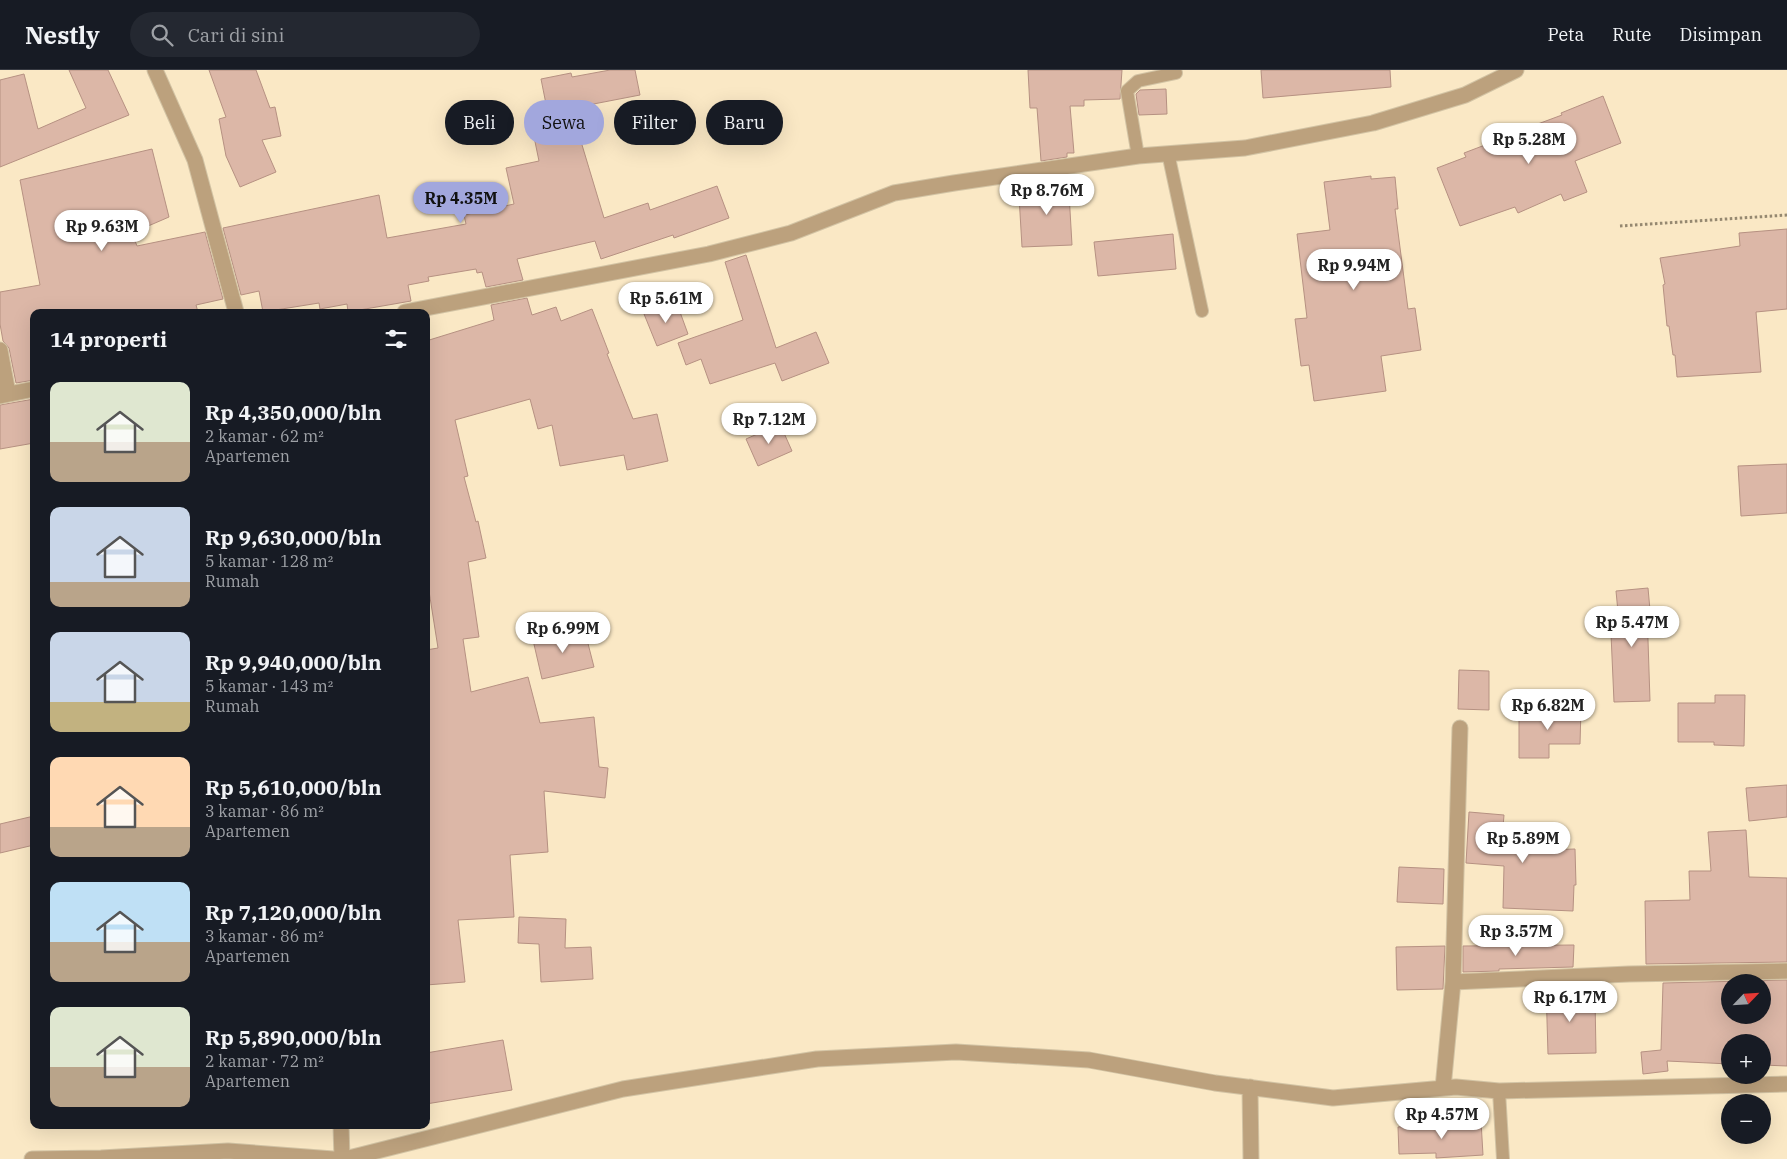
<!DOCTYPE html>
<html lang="id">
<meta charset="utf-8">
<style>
body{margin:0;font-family:"IBM Plex Serif",serif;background:#242831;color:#f1f3f6;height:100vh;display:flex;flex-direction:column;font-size:19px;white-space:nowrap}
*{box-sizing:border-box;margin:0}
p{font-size:16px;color:#9ea1a6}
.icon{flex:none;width:28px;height:28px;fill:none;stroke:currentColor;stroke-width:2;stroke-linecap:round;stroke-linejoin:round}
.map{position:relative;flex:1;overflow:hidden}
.panel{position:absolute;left:30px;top:239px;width:400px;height:820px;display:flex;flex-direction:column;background:#171b24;border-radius:10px;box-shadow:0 5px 20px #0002}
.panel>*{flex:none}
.guide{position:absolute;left:445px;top:30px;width:475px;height:45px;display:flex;gap:10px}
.needle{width:32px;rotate:65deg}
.tools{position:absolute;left:1721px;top:904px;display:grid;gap:10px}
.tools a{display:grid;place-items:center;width:50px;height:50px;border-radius:50%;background:#171b24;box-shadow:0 5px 20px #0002;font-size:25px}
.price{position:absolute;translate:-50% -42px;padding:0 11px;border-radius:18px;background:#fff;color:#222;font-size:16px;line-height:32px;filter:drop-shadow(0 1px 2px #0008)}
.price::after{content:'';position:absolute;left:50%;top:30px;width:15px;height:11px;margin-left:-8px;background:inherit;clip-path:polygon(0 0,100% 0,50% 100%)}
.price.on{background:#a2a7dd;color:#111}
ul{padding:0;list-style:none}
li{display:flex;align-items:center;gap:15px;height:125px;padding:0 20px}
li span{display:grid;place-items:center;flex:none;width:140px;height:100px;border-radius:10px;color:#555}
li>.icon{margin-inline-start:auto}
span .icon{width:60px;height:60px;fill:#fffc;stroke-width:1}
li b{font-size:21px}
h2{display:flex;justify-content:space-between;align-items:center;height:60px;padding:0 20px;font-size:21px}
.chip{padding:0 18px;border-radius:22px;background:#171b24;box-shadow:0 5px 20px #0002;font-size:18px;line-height:45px}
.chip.on{background:#a2a7dd;color:#111}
header{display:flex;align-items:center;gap:30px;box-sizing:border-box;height:70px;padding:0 25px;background:#171b24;border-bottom:1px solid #363941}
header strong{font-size:24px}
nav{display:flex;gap:28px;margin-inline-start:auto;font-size:18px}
.search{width:350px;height:45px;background:#242831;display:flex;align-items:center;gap:12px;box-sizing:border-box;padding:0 18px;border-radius:28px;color:#9ea1a6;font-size:19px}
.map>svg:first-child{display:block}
.building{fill:#dcb7a7;stroke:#b69182;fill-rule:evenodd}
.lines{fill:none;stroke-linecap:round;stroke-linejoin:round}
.service-casing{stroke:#d2c3a4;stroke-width:14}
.minor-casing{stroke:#d2c3a4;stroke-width:17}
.path{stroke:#958870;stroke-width:3;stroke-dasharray:2.5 2.5;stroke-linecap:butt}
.service{stroke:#bca17d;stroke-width:12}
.minor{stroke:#bca17d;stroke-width:15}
</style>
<header>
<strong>Nestly</strong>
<div class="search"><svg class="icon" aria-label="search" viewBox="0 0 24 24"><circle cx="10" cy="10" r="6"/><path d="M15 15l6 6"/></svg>Cari di sini</div>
<nav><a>Peta</a><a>Rute</a><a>Disimpan</a></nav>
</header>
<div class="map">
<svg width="1787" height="1089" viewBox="0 0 1787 1089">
<rect width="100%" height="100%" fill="#fae8c5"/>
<path class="building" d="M69 0H108L129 45 0 97V10L24 4 38 59 86 38Z
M209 0H256L270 38 275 37 281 66 262 70 276 102 240 117 226 86 219 49 226 47Z
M610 0H635L640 25 578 37 580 43 573 45 604 148 648 133 650 140 717 116 729 148 674 168 673 165 601 189 595 171 517 189 523 210 486 217 482 202 477 203 476 199 428 207 429 211 408 215 411 231 348 242 347 234 320 239 319 233 263 242 259 221 241 225 223 158 379 125 387 168 466 154 464 145 514 134 506 98 539 91 533 62 551 59 541 9 571 3 572 7Z
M1028 0H1122L1120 29 1084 30V36H1070L1074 83H1067V87L1041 91 1037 38H1030Z
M1261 0H1390L1391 17 1263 28Z
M1166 19 1167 44 1139 45 1136 24 1140 20Z
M1603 26 1621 73 1575 91 1587 122 1564 131 1561 124 1518 143 1515 137 1460 156 1437 98 1466 87 1464 83 1485 75 1486 79 1528 60 1527 58 1562 45 1561 43Z
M152 79 169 147 132 163 137 176 205 162 223 229 196 235 198 242H34V310L16 313 9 278 3 271 0 254V222L40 215 20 110Z
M1068 106 1072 175 1022 177 1019 126 1044 125 1043 109Z
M1371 106V109L1395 107 1398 139H1395L1408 239 1415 238 1421 280 1381 286 1386 321 1314 331 1309 295 1301 296 1295 249 1307 248 1297 164 1330 160 1324 112Z
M1787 159V239L1756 242 1761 302 1677 307 1675 285H1673L1669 256H1667L1663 215 1665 214 1660 188 1740 176 1739 163Z
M1173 164 1176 199 1098 206 1094 172Z
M746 185 776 278 816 262 829 293 782 311 775 293 710 314 701 289 686 295 678 273 743 250 725 192Z
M527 228 532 245 556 237 561 251 592 239 609 283 607 284 633 349 657 344 668 391 627 400 624 385 560 396 552 355 538 359 530 329 455 350 468 406 464 407 476 452 478 451 486 488 468 492 479 567 463 569 471 622 528 607 540 653 594 647 599 697 608 698 605 728 544 721 548 782 510 785 514 847 458 850 465 912 426 915V580L438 578 426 502V271L494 250 491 235Z
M676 231 688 264 657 276 644 244Z
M34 329V373L0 379V335Z
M780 354 792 381 758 396 746 369Z
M1787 394V443L1741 446 1738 396Z
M1648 518 1650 540H1647L1650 631 1614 632 1611 564 1620 563 1616 521Z
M584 558 594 597 542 609 533 570Z
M1459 600 1489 601V640L1458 639Z
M1715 625H1745L1744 676 1714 675V672H1678V633H1715Z
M1556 636 1581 638 1580 674H1549V688H1519V641H1556Z
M1787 715V747L1749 751 1746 718Z
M1469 742 1504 745 1503 757 1546 759 1545 780 1575 779 1576 815H1574L1573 841 1503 838 1504 796 1466 793Z
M34 746V775L0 783V754Z
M1746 760 1749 807 1787 808V892L1646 894 1645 831 1690 830 1689 801H1711L1708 762Z
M1399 797 1444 799 1443 834 1397 832Z
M519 847 566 849 565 878 591 877 593 909 541 912 539 874 518 873Z
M1574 875 1573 897 1499 899V901L1463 902V876Z
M1445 876 1443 919 1397 920 1396 877Z
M1787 910V996L1762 995V972H1730V994L1667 991 1668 1001 1643 1004 1641 982 1661 980 1663 913ZM1730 912H1762V945H1730Z
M1572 916 1571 929 1595 928 1596 983 1548 984 1546 917Z
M503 970 512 1020 426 1034V983Z
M1481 1051 1483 1085 1436 1088V1083L1399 1084 1398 1057Z"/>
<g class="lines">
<defs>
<path id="service" d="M1168 83 1202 241
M1138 86 1127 21 1138 11 1176 3
M1499 1021 1503 1089"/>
<path id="minor" d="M155 0 195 90 236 242
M405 242 709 184 791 163 894 123 954 113 1138 86 1245 78 1373 53 1465 25 1516 0
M0 280 8 323
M0 326 34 319
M1453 912 1629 904 1787 901
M1250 1017 1251 1089
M1443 1018 1453 912 1460 658
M341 1055 342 1089
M32 1089 101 1088 228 1081 333 1089
M345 1089 623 1019 817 989 956 982 1089 990 1215 1013 1333 1028 1456 1017 1499 1021 1787 1014"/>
</defs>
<use href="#service" class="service-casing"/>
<use href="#minor" class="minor-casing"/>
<path class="path" d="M1620 156 1787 145"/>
<use href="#service" class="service"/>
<use href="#minor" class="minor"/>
</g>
</svg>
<div class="tools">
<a><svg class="needle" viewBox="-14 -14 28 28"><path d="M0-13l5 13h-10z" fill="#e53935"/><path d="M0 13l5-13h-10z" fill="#9ea1a6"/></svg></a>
<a>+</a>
<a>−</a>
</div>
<b class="price" style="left:1529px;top:95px">Rp 5.28M</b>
<b class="price" style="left:1047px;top:146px">Rp 8.76M</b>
<b class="price on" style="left:461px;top:154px">Rp 4.35M</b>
<b class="price" style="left:102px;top:182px">Rp 9.63M</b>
<b class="price" style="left:1354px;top:221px">Rp 9.94M</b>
<b class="price" style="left:666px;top:254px">Rp 5.61M</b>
<b class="price" style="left:769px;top:375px">Rp 7.12M</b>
<b class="price" style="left:1632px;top:578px">Rp 5.47M</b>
<b class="price" style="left:563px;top:584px">Rp 6.99M</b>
<b class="price" style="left:1548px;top:661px">Rp 6.82M</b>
<b class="price" style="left:1523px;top:794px">Rp 5.89M</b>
<b class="price" style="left:1516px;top:887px">Rp 3.57M</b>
<b class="price" style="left:1570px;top:953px">Rp 6.17M</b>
<b class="price" style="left:1442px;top:1070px">Rp 4.57M</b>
<div class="guide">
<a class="chip">Beli</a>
<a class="chip on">Sewa</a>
<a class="chip">Filter</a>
<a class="chip">Baru</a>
</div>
<section class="panel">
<h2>14 properti<svg class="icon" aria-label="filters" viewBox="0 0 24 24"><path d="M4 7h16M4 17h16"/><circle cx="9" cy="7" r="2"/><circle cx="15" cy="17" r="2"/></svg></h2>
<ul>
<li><span style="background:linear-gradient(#dfe7d0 60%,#b9a48a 0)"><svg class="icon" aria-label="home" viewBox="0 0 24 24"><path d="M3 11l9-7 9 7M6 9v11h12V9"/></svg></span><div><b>Rp 4,350,000/bln</b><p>2 kamar · 62 m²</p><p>Apartemen</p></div></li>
<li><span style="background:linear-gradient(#c9d6e8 75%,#b9a48a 0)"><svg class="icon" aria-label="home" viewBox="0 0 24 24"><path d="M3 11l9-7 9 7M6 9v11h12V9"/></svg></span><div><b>Rp 9,630,000/bln</b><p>5 kamar · 128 m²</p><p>Rumah</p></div></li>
<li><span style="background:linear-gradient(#c9d6e8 70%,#c2b280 0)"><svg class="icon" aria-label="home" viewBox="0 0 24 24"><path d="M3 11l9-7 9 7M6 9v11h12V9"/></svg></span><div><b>Rp 9,940,000/bln</b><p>5 kamar · 143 m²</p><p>Rumah</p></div></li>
<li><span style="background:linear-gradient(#ffd9b3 70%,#b9a48a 0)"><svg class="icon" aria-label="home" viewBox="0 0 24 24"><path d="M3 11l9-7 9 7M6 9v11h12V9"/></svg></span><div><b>Rp 5,610,000/bln</b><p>3 kamar · 86 m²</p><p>Apartemen</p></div></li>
<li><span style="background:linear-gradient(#bfe0f5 60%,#b9a48a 0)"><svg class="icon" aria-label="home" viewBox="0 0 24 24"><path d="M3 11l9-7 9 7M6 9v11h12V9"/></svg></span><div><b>Rp 7,120,000/bln</b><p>3 kamar · 86 m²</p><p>Apartemen</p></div></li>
<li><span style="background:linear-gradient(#dfe7d0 60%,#b9a48a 0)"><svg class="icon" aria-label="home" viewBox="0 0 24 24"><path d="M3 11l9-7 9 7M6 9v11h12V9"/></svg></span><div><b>Rp 5,890,000/bln</b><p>2 kamar · 72 m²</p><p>Apartemen</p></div></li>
</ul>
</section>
</div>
